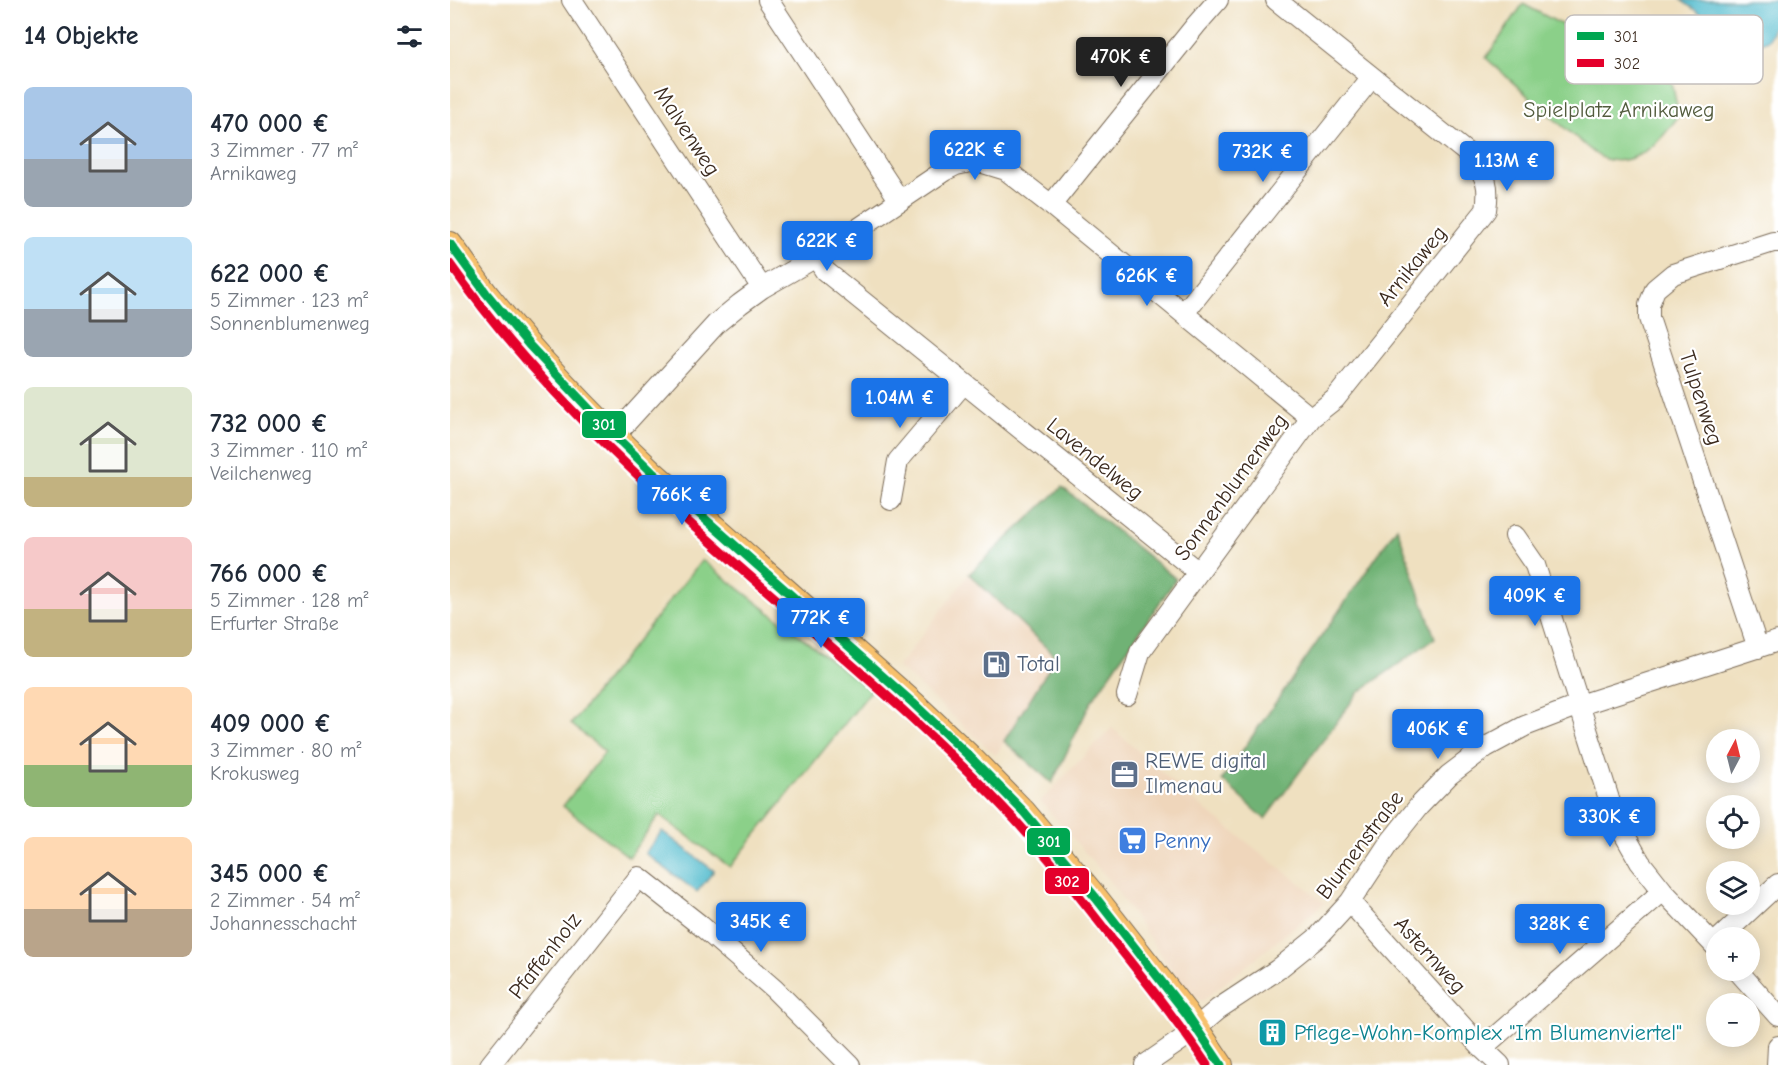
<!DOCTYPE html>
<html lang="de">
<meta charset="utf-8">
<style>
body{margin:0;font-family:"Comic Neue",sans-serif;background:#f2f2f3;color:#1f2937;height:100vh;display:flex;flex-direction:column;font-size:22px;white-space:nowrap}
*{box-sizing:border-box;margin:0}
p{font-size:20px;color:#747a83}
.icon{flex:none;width:33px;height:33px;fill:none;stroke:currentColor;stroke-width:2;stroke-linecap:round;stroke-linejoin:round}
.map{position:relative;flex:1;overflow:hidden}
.details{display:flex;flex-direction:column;background:#fff;width:450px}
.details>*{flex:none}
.needle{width:39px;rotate:7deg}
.controls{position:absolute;left:1256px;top:729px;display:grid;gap:12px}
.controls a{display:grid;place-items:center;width:54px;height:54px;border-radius:50%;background:#fff;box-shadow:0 3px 15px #0003;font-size:30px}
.price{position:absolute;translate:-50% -51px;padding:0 14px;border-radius:6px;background:#1a73e8;color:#fff;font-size:20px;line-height:39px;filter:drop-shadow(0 2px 3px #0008)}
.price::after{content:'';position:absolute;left:50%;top:36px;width:18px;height:14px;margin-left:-9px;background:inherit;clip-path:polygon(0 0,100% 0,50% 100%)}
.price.on{background:#222;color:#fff}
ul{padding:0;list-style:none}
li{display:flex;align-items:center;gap:18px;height:150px;padding:0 24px}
li span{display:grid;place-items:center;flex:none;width:168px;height:120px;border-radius:9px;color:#555}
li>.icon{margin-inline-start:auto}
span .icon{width:72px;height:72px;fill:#fffc;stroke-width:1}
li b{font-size:26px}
h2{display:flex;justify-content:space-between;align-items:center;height:72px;padding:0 24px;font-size:26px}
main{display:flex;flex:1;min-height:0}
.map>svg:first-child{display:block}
.built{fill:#efd6bb}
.green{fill:#8bd089;stroke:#637d54;stroke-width:1.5}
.forest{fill:#70b275;stroke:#566e4a;stroke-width:1.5}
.water{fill:#52bcce;stroke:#467376;stroke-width:1.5}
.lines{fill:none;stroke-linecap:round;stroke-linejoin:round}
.minor-casing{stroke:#7a6a57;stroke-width:22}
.major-casing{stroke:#7a6a57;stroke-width:26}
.minor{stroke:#fff;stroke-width:20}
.major{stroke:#f7c06c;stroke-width:24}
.bus-1-casing{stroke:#fff;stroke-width:14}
.bus-2-casing{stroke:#fff;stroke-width:14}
.bus-1{stroke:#00a651;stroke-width:9}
.bus-2{stroke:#e4002b;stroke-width:9}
.labels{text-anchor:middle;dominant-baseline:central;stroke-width:4.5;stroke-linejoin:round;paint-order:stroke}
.park-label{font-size:22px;fill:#535c3e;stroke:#fff}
.street-label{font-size:22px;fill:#3b2a1e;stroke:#fff}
.service-label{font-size:22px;fill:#4e5e75;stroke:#fff;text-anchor:start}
.shop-label{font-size:22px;fill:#366cbe;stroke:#fff;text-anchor:start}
.culture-label{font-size:22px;fill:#0d838f;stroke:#fff;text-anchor:start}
.key{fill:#fff;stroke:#c4bfbc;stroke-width:1.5}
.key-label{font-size:16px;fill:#3b2a1e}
.line-badge{stroke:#fff;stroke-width:2}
.badge-label{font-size:16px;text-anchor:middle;font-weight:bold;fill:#fff}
</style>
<main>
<section class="details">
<h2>14 Objekte<svg class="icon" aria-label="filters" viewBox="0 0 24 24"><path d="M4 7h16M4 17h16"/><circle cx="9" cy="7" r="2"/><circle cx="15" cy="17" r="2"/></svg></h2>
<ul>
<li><span style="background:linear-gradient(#a9c7e8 60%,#9aa5b1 0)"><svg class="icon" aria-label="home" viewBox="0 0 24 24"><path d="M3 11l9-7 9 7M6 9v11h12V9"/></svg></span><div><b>470 000 €</b><p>3 Zimmer · 77 m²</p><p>Arnikaweg</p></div></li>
<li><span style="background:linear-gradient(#bfe0f5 60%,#9aa5b1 0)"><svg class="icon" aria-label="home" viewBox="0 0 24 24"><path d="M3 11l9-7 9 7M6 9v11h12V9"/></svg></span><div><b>622 000 €</b><p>5 Zimmer · 123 m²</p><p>Sonnenblumenweg</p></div></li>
<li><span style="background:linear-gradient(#dfe7d0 75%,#c2b280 0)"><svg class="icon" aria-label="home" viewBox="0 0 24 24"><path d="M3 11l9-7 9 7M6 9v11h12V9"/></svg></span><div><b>732 000 €</b><p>3 Zimmer · 110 m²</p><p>Veilchenweg</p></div></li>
<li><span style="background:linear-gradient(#f6c9c9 60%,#c2b280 0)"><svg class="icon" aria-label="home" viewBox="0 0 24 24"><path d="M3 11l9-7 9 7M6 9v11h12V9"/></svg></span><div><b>766 000 €</b><p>5 Zimmer · 128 m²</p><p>Erfurter Straße</p></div></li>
<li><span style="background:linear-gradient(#ffd9b3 65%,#8fb573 0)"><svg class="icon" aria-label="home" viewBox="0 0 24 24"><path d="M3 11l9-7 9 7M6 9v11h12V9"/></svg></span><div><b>409 000 €</b><p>3 Zimmer · 80 m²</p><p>Krokusweg</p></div></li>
<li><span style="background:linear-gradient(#ffd9b3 60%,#b9a48a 0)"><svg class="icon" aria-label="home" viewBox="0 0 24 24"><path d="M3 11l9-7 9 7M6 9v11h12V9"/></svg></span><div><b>345 000 €</b><p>2 Zimmer · 54 m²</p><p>Johannesschacht</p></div></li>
</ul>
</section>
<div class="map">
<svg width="1328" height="1065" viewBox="0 0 1328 1065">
<rect width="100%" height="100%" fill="#fff"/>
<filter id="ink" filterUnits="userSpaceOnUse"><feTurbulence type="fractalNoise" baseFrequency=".0167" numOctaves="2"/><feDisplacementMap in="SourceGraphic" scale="12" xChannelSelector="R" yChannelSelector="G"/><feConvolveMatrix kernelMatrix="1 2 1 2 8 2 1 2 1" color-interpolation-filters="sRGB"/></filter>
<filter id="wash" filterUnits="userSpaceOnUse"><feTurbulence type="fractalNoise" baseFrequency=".008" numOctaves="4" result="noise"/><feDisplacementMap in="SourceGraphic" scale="24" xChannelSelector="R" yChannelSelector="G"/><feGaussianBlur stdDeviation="1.35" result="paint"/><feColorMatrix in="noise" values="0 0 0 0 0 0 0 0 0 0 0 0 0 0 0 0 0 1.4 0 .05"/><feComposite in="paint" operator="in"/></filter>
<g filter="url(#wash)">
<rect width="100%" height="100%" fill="#efe0c0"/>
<path class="built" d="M519 574 606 658 546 755 448 667Z
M662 728 748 804 875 903 752 1001 740 993 729 981 659 880 590 801Z"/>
<path class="green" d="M1073 4 1222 83 1229 115C1213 139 1188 168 1155 159 1147 157 1136 146 1129 140 1097 114 1067 86 1036 58Z
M252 560 421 691 280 867 209 815 179 857 113 806 155 752 121 724Z"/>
<path class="forest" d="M612 487 726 579 641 702 602 783 554 741 606 657 519 574Z
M947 527 985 638 908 693 815 819 772 780Z"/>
<path class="water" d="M1231 0H1328V19L1318 40 1299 49Z
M212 831 264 871 247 892 195 853Z"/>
</g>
<g filter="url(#ink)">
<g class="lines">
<defs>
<path id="minor" d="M122 0 312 288
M318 0 450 201
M601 205 746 25 768 0
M366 257 375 271 748 572
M734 313 922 77
M164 436 267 323 290 304 312 288 366 257 494 171 506 165 521 162 533 163 556 170 601 205 861 418
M441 500 448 461 513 384
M1065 536 1085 565 1165 818 1190 862 1213 891 1266 947
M1308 648 1199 318V305L1205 289 1223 274 1323 242H1328
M677 695 690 652 861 418 885 399 1036 210C1040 183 1036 178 1021 156L826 0
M900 902 1032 1048 1050 1065
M1270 938 1328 884
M1287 970 1328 1016
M1032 1048 1213 891
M40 1065 189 877 250 925 324 989 400 1065
M695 1065 734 1038 768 1009 827 970 868 937 900 902 937 846 969 806 999 775 1036 747 1075 726 1130 705 1328 641
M1327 1065 1328 1046"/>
<path id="major" d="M0 244C14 262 26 282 41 300 90 362 145 418 202 472L463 703 519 756 574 812 646 898 736 1013 771 1065"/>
</defs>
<use href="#minor" class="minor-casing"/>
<use href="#major" class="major-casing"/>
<use href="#minor" class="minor"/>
<use href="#major" class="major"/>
<defs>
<path id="bus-1" d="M0 244 36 293 79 345 160 431 202 472 463 703 519 756 574 812 646 898 736 1013 771 1065"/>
<path id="bus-2" d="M0 264C123 439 297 569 454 711 492 746 530 782 565 820 601 860 634 902 667 945 698 984 729 1023 757 1065"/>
</defs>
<use href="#bus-1" class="bus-1-casing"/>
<use href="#bus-2" class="bus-2-casing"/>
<use href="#bus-1" class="bus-1"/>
<use href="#bus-2" class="bus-2"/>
</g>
</g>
<defs>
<symbol id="fuel-square" viewBox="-11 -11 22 22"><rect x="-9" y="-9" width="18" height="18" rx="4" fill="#5c6f8a" stroke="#fff"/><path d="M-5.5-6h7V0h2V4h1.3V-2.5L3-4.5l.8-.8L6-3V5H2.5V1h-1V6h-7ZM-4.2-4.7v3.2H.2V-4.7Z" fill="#fff"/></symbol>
<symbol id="office-square" viewBox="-11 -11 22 22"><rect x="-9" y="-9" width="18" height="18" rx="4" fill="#5c6f8a" stroke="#fff"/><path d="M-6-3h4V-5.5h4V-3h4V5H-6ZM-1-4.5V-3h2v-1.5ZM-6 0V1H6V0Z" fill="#fff"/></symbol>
<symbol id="supermarket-square" viewBox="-11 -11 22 22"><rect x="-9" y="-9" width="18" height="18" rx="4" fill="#3f7fe0" stroke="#fff"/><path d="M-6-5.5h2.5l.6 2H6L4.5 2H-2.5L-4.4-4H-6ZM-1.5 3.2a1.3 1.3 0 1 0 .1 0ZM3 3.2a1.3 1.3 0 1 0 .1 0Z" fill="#fff"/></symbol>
<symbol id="building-square" viewBox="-11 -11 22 22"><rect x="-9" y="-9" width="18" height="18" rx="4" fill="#0f9aa8" stroke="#fff"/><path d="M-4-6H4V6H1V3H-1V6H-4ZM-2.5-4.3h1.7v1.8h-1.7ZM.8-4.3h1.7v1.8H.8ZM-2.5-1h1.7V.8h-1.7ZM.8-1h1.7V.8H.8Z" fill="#fff"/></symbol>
</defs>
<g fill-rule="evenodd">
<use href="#fuel-square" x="530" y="648" width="33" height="33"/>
<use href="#office-square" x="658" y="758" width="33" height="33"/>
<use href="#supermarket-square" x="666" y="824" width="33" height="33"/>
<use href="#building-square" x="806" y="1016" width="33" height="33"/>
</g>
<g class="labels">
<g class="park-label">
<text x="1169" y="110">Spielplatz Arnikaweg</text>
</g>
<g class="street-label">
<text transform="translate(237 131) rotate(57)">Malvenweg</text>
<text transform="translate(962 266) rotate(-51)">Arnikaweg</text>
<text transform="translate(1251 398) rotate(72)">Tulpenweg</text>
<text transform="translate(645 459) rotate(39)">Lavendelweg</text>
<text transform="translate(781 487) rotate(-54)">Sonnenblumenweg</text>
<text transform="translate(910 845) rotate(-53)">Blumenstraße</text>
<text transform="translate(980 955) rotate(48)">Asternweg</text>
<text transform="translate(95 956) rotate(-52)">Pfaffenholz</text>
</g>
<g class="service-label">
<text x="567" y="664">Total</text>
<text x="695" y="761">REWE digital<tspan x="695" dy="25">Ilmenau</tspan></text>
</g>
<g class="shop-label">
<text x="704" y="841">Penny</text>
</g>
<g class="culture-label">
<text x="844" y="1033">Pflege-Wohn-Komplex "Im Blumenviertel"</text>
</g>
</g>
<rect x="1115" y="15" width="198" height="69" rx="9" class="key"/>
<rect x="1127" y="32" width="27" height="8" fill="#00a651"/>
<rect x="1127" y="59" width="27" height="8" fill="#e4002b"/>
<g class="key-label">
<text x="1164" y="42">301</text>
<text x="1164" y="69">302</text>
</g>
<g class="line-badge">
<rect x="131" y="410" width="46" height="29" rx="6" fill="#00a651"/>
<rect x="576" y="827" width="45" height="29" rx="6" fill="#00a651"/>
<rect x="594" y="867" width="46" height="28" rx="6" fill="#e4002b"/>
</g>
<g class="badge-label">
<text x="154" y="430">301</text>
<text x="599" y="847">301</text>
<text x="617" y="887">302</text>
</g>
</svg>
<div class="controls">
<a><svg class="needle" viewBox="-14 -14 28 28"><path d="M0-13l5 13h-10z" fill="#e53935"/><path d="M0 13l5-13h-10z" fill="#747a83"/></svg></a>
<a><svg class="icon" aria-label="locate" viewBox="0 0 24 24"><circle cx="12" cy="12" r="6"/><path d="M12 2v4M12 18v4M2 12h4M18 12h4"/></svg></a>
<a><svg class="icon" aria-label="layers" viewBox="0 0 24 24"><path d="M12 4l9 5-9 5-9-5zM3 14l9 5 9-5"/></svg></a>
<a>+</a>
<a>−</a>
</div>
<b class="price on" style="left:671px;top:88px">470K €</b>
<b class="price" style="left:525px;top:181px">622K €</b>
<b class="price" style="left:813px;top:183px">732K €</b>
<b class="price" style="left:1057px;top:192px">1.13M €</b>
<b class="price" style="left:377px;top:272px">622K €</b>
<b class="price" style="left:697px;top:307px">626K €</b>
<b class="price" style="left:450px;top:429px">1.04M €</b>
<b class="price" style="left:232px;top:526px">766K €</b>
<b class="price" style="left:1085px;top:627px">409K €</b>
<b class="price" style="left:371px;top:649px">772K €</b>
<b class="price" style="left:988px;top:760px">406K €</b>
<b class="price" style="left:1160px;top:848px">330K €</b>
<b class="price" style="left:311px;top:953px">345K €</b>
<b class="price" style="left:1110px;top:955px">328K €</b>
</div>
</main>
